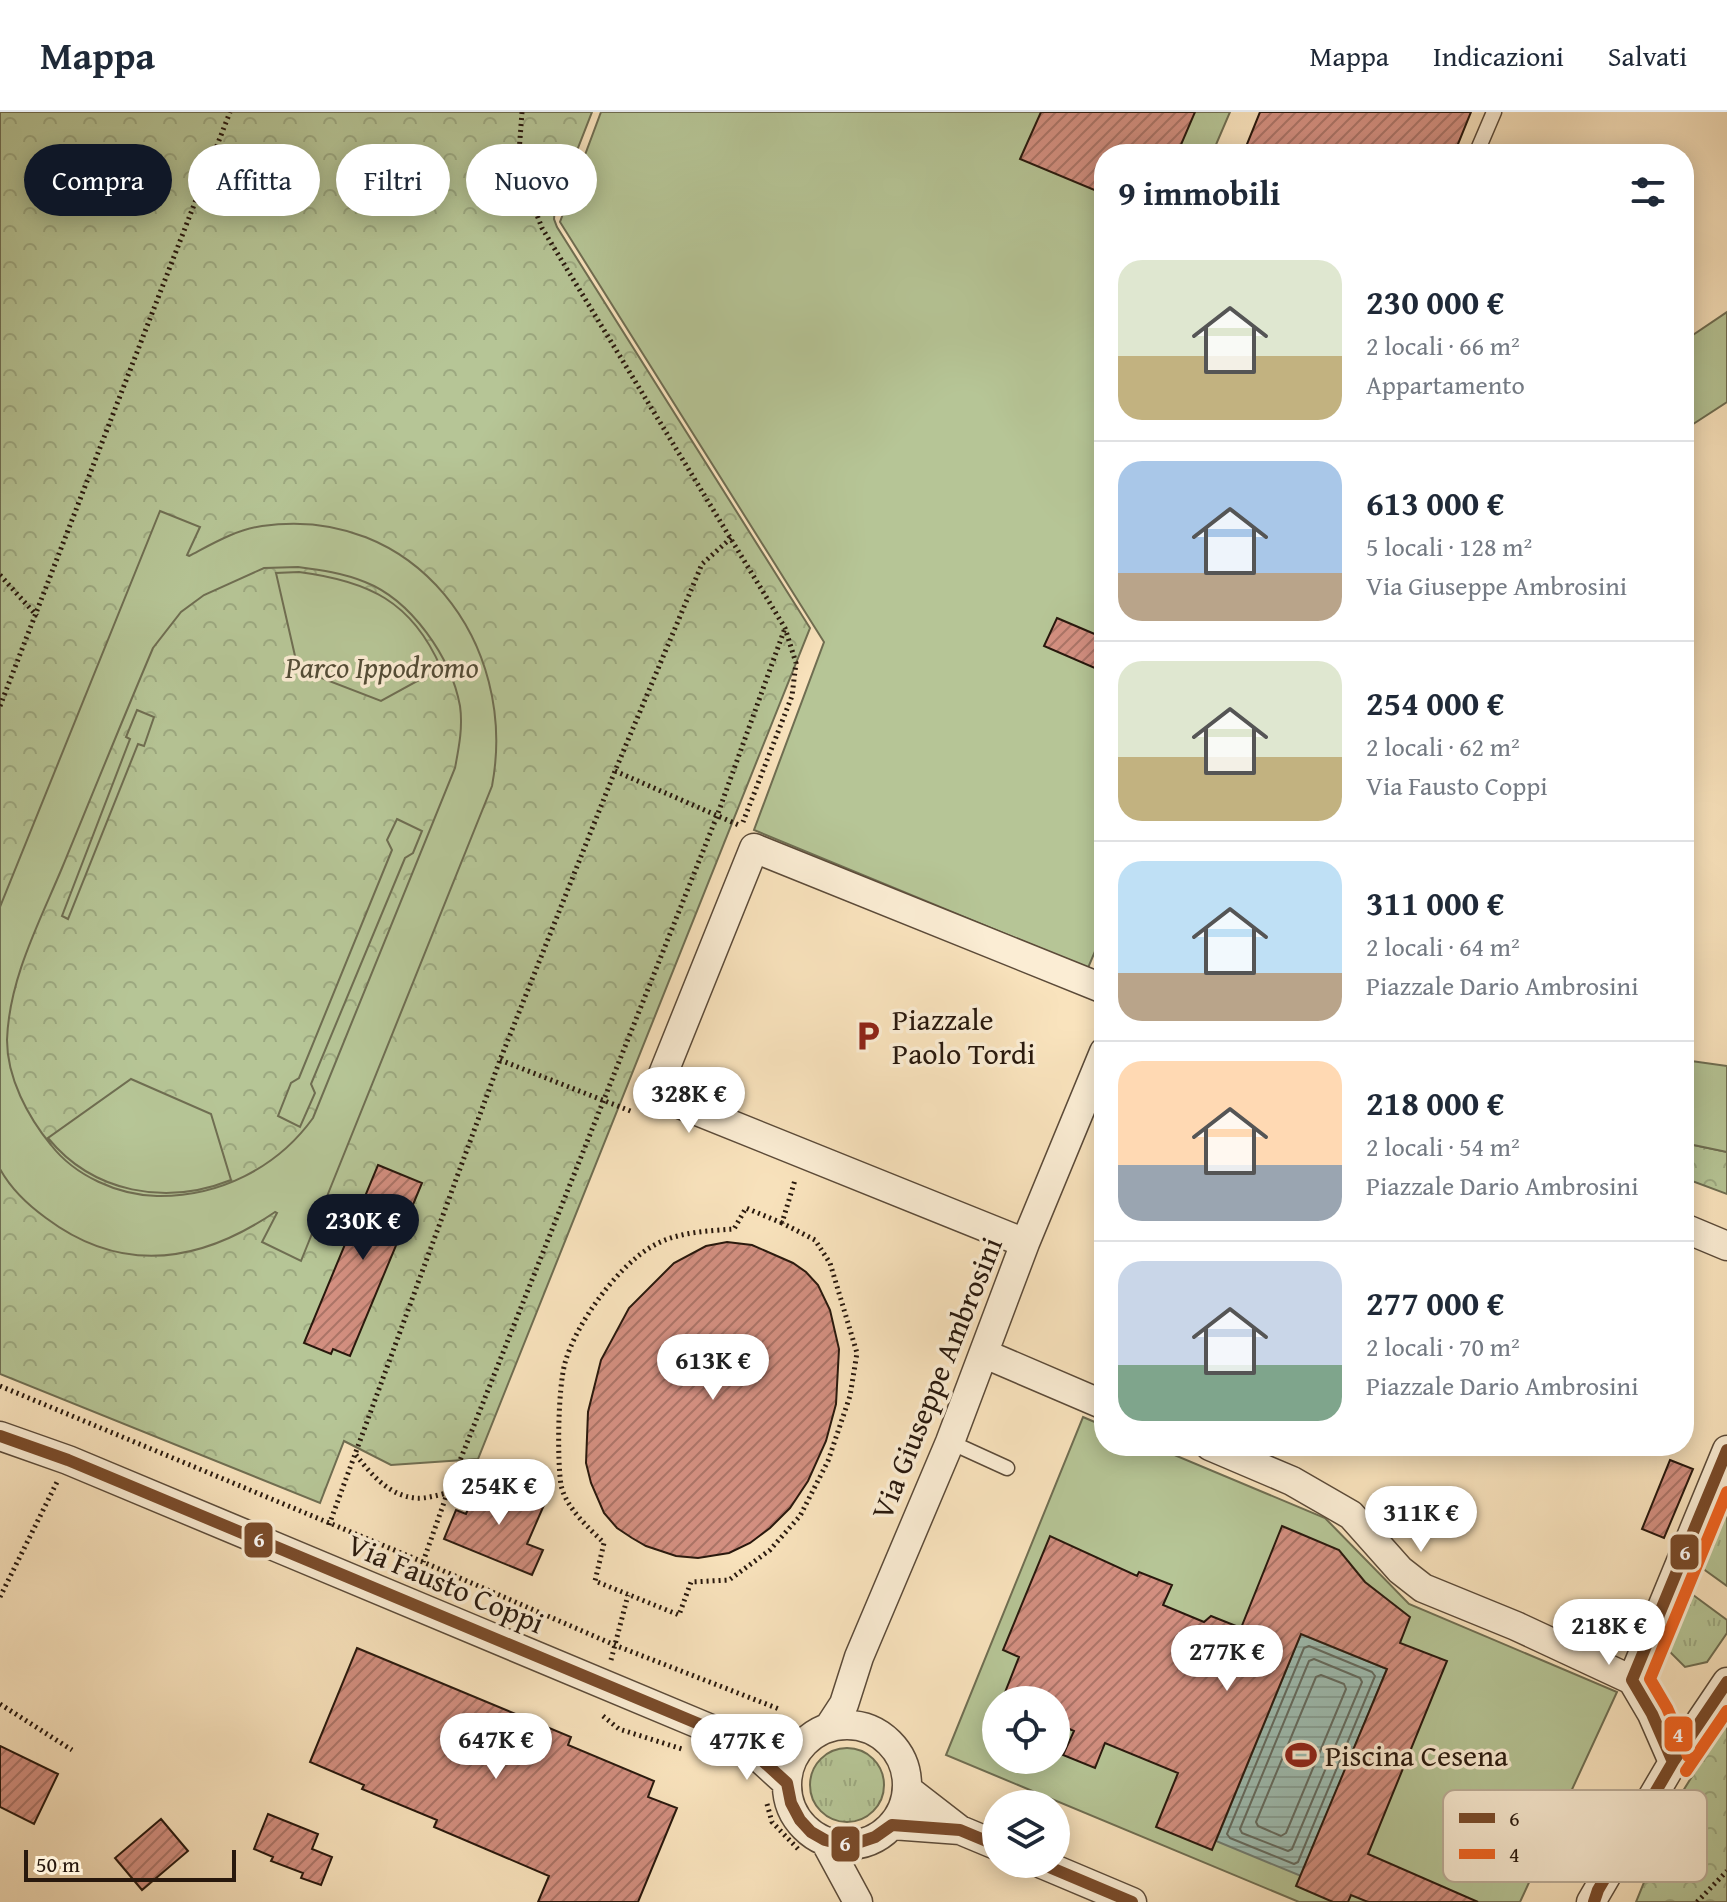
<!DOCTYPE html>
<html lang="it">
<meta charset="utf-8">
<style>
body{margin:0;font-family:"Gentium Book Plus",serif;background:#f2f2f3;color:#1f2937;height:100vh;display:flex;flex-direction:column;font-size:30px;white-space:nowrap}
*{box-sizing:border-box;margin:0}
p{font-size:26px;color:#747a83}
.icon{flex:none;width:44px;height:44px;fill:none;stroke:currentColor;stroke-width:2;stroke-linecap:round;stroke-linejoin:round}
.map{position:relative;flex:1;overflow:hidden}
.panel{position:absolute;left:1094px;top:32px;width:600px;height:1312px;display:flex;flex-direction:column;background:#fff;border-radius:32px;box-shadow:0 4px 20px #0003}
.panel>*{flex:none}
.hud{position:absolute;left:24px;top:32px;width:760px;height:72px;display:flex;gap:16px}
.buttons{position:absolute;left:982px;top:1574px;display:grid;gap:16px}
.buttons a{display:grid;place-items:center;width:88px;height:88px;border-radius:50%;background:#fff;box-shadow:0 4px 20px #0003;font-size:40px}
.scale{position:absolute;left:24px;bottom:20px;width:212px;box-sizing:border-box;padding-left:8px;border:4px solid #28180d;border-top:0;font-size:22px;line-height:28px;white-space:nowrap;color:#28180d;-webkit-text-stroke:6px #fbedd4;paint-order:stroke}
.price{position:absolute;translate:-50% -68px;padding:0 18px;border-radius:28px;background:#fff;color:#222;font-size:26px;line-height:52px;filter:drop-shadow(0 2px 4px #0008)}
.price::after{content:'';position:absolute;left:50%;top:48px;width:24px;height:18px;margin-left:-12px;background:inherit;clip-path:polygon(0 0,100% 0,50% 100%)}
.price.current{background:#111827;color:#fff}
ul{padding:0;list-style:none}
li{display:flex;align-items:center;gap:24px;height:200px;padding:0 24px}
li+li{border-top:2px solid #e0e1e3}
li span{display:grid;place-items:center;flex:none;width:224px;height:160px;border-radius:24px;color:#555}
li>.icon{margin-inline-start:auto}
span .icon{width:96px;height:96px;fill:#fffc;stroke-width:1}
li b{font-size:34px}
h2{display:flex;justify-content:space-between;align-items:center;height:96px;padding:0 24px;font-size:34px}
.pill{padding:0 28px;border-radius:36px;background:#fff;box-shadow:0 4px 20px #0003;font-size:28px;line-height:72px}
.pill.current{background:#111827;color:#fff}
header{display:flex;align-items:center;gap:48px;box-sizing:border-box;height:112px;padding:0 40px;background:#fff;border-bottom:2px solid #e0e1e3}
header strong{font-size:38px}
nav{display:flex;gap:44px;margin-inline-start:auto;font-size:28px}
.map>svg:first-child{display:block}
.grass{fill:url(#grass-tufts);stroke:#6f6e52;stroke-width:2}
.park{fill:url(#park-crowns);stroke:#6f6e52;stroke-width:2}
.garden{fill:#b6c596;stroke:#6f6e52;stroke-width:2;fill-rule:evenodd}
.water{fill:url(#water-rules);stroke:#6f7c71;stroke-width:2}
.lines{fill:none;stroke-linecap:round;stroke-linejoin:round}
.shore{stroke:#636b60;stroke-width:2}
.building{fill:url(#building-hatch);stroke:#28180d;stroke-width:2}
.service-casing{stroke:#5c4b39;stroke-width:17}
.minor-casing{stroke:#5c4b39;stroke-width:31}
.path{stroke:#28180d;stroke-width:5;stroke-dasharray:2 4;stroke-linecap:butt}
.service{stroke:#fbedd4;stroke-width:14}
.minor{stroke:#fbedd4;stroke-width:28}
.bus-1-casing{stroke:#fbedd4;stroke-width:18}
.bus-2-casing{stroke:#fbedd4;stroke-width:18}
.bus-1{stroke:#7a4b2a;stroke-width:12}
.bus-2{stroke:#f26522;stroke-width:12}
.labels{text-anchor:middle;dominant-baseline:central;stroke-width:7;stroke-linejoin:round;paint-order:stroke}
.park-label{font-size:30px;font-style:italic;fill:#534c36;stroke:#fbedd4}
.poi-label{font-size:30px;fill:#28180d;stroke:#fbedd4;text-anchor:start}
.street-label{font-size:30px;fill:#28180d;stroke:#fbedd4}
.key{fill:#fbedd4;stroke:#bcad98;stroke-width:2}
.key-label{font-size:22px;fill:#28180d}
.line-badge{stroke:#fbedd4;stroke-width:3}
.badge-label{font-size:22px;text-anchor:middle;font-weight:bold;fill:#fff}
</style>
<header>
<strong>Mappa</strong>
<nav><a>Mappa</a><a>Indicazioni</a><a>Salvati</a></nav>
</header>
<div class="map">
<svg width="1727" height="1790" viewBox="0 0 1727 1790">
<defs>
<pattern id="grass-tufts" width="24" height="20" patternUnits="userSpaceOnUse" patternTransform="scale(2)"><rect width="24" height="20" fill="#b6c596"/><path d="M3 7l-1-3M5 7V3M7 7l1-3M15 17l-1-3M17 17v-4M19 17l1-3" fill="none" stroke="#9ca880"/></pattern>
<pattern id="park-crowns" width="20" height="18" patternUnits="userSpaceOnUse" patternTransform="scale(2)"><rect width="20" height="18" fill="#b6c596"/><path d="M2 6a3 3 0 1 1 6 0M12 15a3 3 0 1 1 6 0" fill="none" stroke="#9ca880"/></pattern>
<pattern id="water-rules" width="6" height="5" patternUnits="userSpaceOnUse" patternTransform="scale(2)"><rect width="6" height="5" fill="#9ebeb3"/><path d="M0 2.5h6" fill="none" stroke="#88a399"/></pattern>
<pattern id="building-hatch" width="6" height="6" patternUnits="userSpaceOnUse" patternTransform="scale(2)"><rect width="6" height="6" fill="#d38f80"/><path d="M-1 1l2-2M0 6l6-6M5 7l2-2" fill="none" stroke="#ab7467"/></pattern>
</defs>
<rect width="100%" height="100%" fill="#f9e3bd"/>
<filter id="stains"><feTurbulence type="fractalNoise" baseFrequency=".0025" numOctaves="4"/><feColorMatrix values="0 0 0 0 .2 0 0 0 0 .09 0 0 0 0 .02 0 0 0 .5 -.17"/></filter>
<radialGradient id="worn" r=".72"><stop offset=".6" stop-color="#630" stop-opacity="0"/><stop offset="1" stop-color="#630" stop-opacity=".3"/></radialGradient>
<path class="grass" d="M1727 1384V1474L1695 1451Z
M1685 1477 1727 1508V1521L1707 1550 1685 1555 1669 1539 1663 1526Z
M810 1673a37 37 0 1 1 74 0a37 37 0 1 1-74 0Z"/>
<path class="park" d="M0 0H592L555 95 554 107 557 115 810 516 478 1347 391 1353 344 1329 320 1391 0 1262Z
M1684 1031 1727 1040V1082L1684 1066Z
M1727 1608V1790H1636L1678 1687Z"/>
<path class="garden" d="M601 0H1230L1212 42H1104V818L1088 856 754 718 824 530 560 110Z
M1727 200V290L1684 318V229Z
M160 399 200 415 187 443 189 444C212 432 235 418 262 414 414 392 519 531 492 674L301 1149 262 1130 277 1101 275 1100C200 1151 122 1163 46 1106 28 1093 11 1077 0 1057V795ZM298 455C321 458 343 461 365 470 411 488 451 545 460 594 463 615 459 635 455 656L313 1006C277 1056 219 1085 157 1084 118 1083 75 1064 51 1033 28 1005 7 966 7 928 9 867 39 811 62 756 92 683 122 609 153 536L181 500 204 483 264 456Z
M299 460C368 469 412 489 441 556L381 589 298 557 276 461Z
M137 598 154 605 144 634 138 632 68 807 62 804 130 627 126 625Z
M397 707 422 719 413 741 405 746 311 972 315 981 300 1015 278 1004 291 971 299 966 392 738 387 728Z
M1684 948 1727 954V1040L1684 1031Z
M131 967 211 1002 231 1068C166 1094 93 1081 48 1026Z
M1083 1305 1104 1314V1334H1153L1325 1406 1409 1492 1617 1580 1520 1790H1299L946 1643ZM996 1588H1056V1648H996Z"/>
<path class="water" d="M1301 1522 1387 1557 1301 1764 1216 1729Z"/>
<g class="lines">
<path class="shore" d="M1309 1534 1372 1560 1375 1564 1298 1750 1294 1752 1230 1726 1227 1722 1304 1536Z
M1314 1547 1360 1566 1362 1570 1292 1737 1288 1739 1242 1721 1240 1717 1309 1549Z
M1321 1563 1344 1572 1346 1577 1286 1721 1281 1724 1258 1714 1256 1710 1316 1565Z"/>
</g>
<path class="building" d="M1041 0H1195L1177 42H1104V82L1020 47Z
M1260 0H1471L1454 42H1243Z
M1057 506 1104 526V560L1044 534Z
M378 1053 422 1071 350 1244 333 1237 331 1242 304 1231Z
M727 1130 752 1133 793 1151 806 1160 818 1173 830 1198 839 1237 836 1292 826 1329 808 1369 790 1396 770 1416 750 1431 729 1441 698 1446 676 1444 646 1434 632 1426 617 1416 604 1401 591 1371 586 1351 588 1300 601 1248 629 1196 674 1151 706 1134Z
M1670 1348 1693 1357 1664 1426 1642 1417Z
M481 1366 544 1393 527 1432 543 1438 532 1463 444 1427 456 1398 466 1402Z
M1282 1414 1339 1438 1365 1470 1410 1505 1400 1531 1447 1549 1368 1742 1478 1790H1368L1351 1783 1348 1790H1333L1296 1774 1387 1557 1301 1522 1212 1738 1156 1715 1178 1661 1105 1631 1095 1656 1063 1643 1074 1619 1056 1611V1588H1002L1019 1545 1003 1538 1050 1424 1137 1464 1139 1460 1172 1473 1163 1493 1204 1510 1211 1504 1241 1516Z
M357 1536 571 1625 568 1633 654 1669 648 1685 677 1696 638 1790H538L549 1764 434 1715 437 1708 362 1677 364 1673 310 1650Z
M0 1634 58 1662 34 1712 0 1695Z
M268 1702 318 1722 312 1737 332 1745 321 1773 301 1766 303 1761 271 1749 273 1745 254 1737Z
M161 1707 188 1739 142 1778 115 1746Z"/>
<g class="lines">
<defs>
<path id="service" d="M1476 42 1494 0
M950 1330 1007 1356"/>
<path id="minor" d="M1684 1116 1727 1134
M1025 1131 655 982 754 736 1104 877
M985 1242 1104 1293
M0 1324 68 1348 742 1630 787 1671
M1210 1334 1292 1369 1351 1403 1400 1458 1423 1476 1516 1514 1632 1568
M787 1673a60 60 0 1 1 120 0a60 60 0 1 1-120 0Z
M829 1615 844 1592 859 1545 950 1330 1025 1131 1104 940
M1673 1650 1652 1602 1632 1568 1727 1338
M907 1677 960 1718 996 1733
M892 1713 960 1718
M825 1729 858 1790
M1042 1752 1132 1790
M1591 1790 1673 1650 1727 1570"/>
</defs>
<use href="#service" class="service-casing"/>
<use href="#minor" class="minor-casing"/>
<path class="path" d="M522 0 518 54 542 116 785 516 796 551 792 584 743 710
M0 463 37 504
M0 594 230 0
M615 659 741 714
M500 948 633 1000
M782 1111 746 1096 734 1117C707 1119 675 1120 651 1135 617 1155 575 1213 565 1251 558 1276 557 1347 561 1373 566 1396 588 1415 604 1431L595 1469 679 1503 691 1470 729 1468 770 1438 800 1404 828 1349 850 1284 857 1241 830 1151 815 1128 782 1111 795 1068
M0 1274 423 1450 617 1534 779 1597
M356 1343C371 1362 389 1384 416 1386 425 1387 438 1383 447 1381L717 704 785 516
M329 1413 500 948 615 659 702 452 731 426
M423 1450 447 1382
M0 1485 57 1370
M611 1548 628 1483
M0 1592 72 1638
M603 1604 619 1617 682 1637
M767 1692 772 1710 799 1738
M1697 1790 1727 1759"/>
<use href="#service" class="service"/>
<use href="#minor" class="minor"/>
<defs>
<path id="bus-1" d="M0 1324 68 1348 742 1630 787 1671 791 1691 800 1708 811 1720 825 1728 841 1732 857 1731 875 1725 892 1713 960 1718 996 1733
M1673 1650 1652 1602 1632 1568 1727 1338
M1042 1752 1132 1790
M1594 1790 1598 1778 1673 1650 1727 1570"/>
<path id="bus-2" d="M1688 1644 1667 1596 1650 1567 1727 1380
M1686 1659 1727 1599"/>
</defs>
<use href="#bus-1" class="bus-1-casing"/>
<use href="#bus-2" class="bus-2-casing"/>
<use href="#bus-1" class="bus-1"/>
<use href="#bus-2" class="bus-2"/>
</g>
<defs>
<symbol id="parking-bare" viewBox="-9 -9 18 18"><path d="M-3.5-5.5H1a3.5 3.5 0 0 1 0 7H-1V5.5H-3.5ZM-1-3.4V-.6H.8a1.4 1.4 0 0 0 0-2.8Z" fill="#8f2418" stroke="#fbedd4" stroke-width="2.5" paint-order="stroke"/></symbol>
<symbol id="stadium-bare" viewBox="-9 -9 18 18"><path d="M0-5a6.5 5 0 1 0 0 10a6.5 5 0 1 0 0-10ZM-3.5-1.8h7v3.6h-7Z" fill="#8f2418" stroke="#fbedd4" stroke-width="2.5" paint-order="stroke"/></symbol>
</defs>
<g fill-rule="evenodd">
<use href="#parking-bare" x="846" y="902" width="44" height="44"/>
<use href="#stadium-bare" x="1279" y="1621" width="44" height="44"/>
</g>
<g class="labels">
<g class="park-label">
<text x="382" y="555">Parco Ippodromo</text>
</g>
<g class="poi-label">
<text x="892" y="907">Piazzale<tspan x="892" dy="34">Paolo Tordi</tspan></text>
<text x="1325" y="1643">Piscina Cesena</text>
</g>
<g class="street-label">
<text transform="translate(936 1266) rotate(-68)">Via Giuseppe Ambrosini</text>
<text transform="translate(446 1471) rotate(23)">Via Fausto Coppi</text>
</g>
</g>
<rect x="1443" y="1678" width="264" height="92" rx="12" class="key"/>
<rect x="1459" y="1701" width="36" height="10" fill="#7a4b2a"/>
<rect x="1459" y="1737" width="36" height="10" fill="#f26522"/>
<g class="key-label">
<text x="1509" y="1714">6</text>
<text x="1509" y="1750">4</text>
</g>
<g class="line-badge">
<rect x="243" y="1409" width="31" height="38" rx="8" fill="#7a4b2a"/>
<rect x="1669" y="1421" width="31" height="38" rx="8" fill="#7a4b2a"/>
<rect x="1663" y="1603" width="31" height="38" rx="8" fill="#f26522"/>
<rect x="830" y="1713" width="31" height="38" rx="8" fill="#7a4b2a"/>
</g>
<g class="badge-label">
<text x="259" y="1435">6</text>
<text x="1685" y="1448">6</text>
<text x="1678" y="1630">4</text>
<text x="845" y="1739">6</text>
</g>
<rect width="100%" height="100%" filter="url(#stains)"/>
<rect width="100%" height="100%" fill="url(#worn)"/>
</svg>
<div class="buttons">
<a><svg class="icon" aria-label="locate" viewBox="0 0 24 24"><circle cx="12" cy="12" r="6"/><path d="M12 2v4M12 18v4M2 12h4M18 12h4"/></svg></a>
<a><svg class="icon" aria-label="layers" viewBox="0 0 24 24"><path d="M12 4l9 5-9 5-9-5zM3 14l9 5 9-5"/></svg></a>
</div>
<div class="scale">50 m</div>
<b class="price" style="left:689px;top:1023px">328K €</b>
<b class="price current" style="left:363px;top:1150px">230K €</b>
<b class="price" style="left:713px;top:1290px">613K €</b>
<b class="price" style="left:499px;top:1415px">254K €</b>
<b class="price" style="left:1421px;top:1442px">311K €</b>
<b class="price" style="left:1609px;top:1555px">218K €</b>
<b class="price" style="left:1227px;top:1581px">277K €</b>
<b class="price" style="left:496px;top:1669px">647K €</b>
<b class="price" style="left:747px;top:1670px">477K €</b>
<div class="hud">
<a class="pill current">Compra</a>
<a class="pill">Affitta</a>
<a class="pill">Filtri</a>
<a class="pill">Nuovo</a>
</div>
<section class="panel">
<h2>9 immobili<svg class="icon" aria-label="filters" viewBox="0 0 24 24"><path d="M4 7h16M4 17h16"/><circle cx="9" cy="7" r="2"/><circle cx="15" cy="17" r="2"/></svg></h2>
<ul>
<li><span style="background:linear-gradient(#dfe7d0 60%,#c2b280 0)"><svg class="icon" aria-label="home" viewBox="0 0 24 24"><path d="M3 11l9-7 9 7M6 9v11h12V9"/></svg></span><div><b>230 000 €</b><p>2 locali · 66 m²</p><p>Appartamento</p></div></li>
<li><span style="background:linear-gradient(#a9c7e8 70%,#b9a48a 0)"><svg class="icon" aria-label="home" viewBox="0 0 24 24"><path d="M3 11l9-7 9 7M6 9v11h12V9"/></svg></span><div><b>613 000 €</b><p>5 locali · 128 m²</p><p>Via Giuseppe Ambrosini</p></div></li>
<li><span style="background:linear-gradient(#dfe7d0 60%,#c2b280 0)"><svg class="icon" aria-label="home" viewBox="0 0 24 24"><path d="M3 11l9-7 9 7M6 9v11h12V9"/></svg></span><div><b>254 000 €</b><p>2 locali · 62 m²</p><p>Via Fausto Coppi</p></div></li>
<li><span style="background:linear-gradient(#bfe0f5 70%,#b9a48a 0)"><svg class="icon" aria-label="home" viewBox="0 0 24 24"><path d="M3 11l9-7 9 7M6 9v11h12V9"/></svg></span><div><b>311 000 €</b><p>2 locali · 64 m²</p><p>Piazzale Dario Ambrosini</p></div></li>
<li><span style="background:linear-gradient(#ffd9b3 65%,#9aa5b1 0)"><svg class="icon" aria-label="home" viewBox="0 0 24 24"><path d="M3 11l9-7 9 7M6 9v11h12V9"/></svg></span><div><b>218 000 €</b><p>2 locali · 54 m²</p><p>Piazzale Dario Ambrosini</p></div></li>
<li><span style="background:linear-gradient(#c9d6e8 65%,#7fa58c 0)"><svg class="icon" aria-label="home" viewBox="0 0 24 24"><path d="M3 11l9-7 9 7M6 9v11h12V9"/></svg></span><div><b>277 000 €</b><p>2 locali · 70 m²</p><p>Piazzale Dario Ambrosini</p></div></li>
</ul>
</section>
</div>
